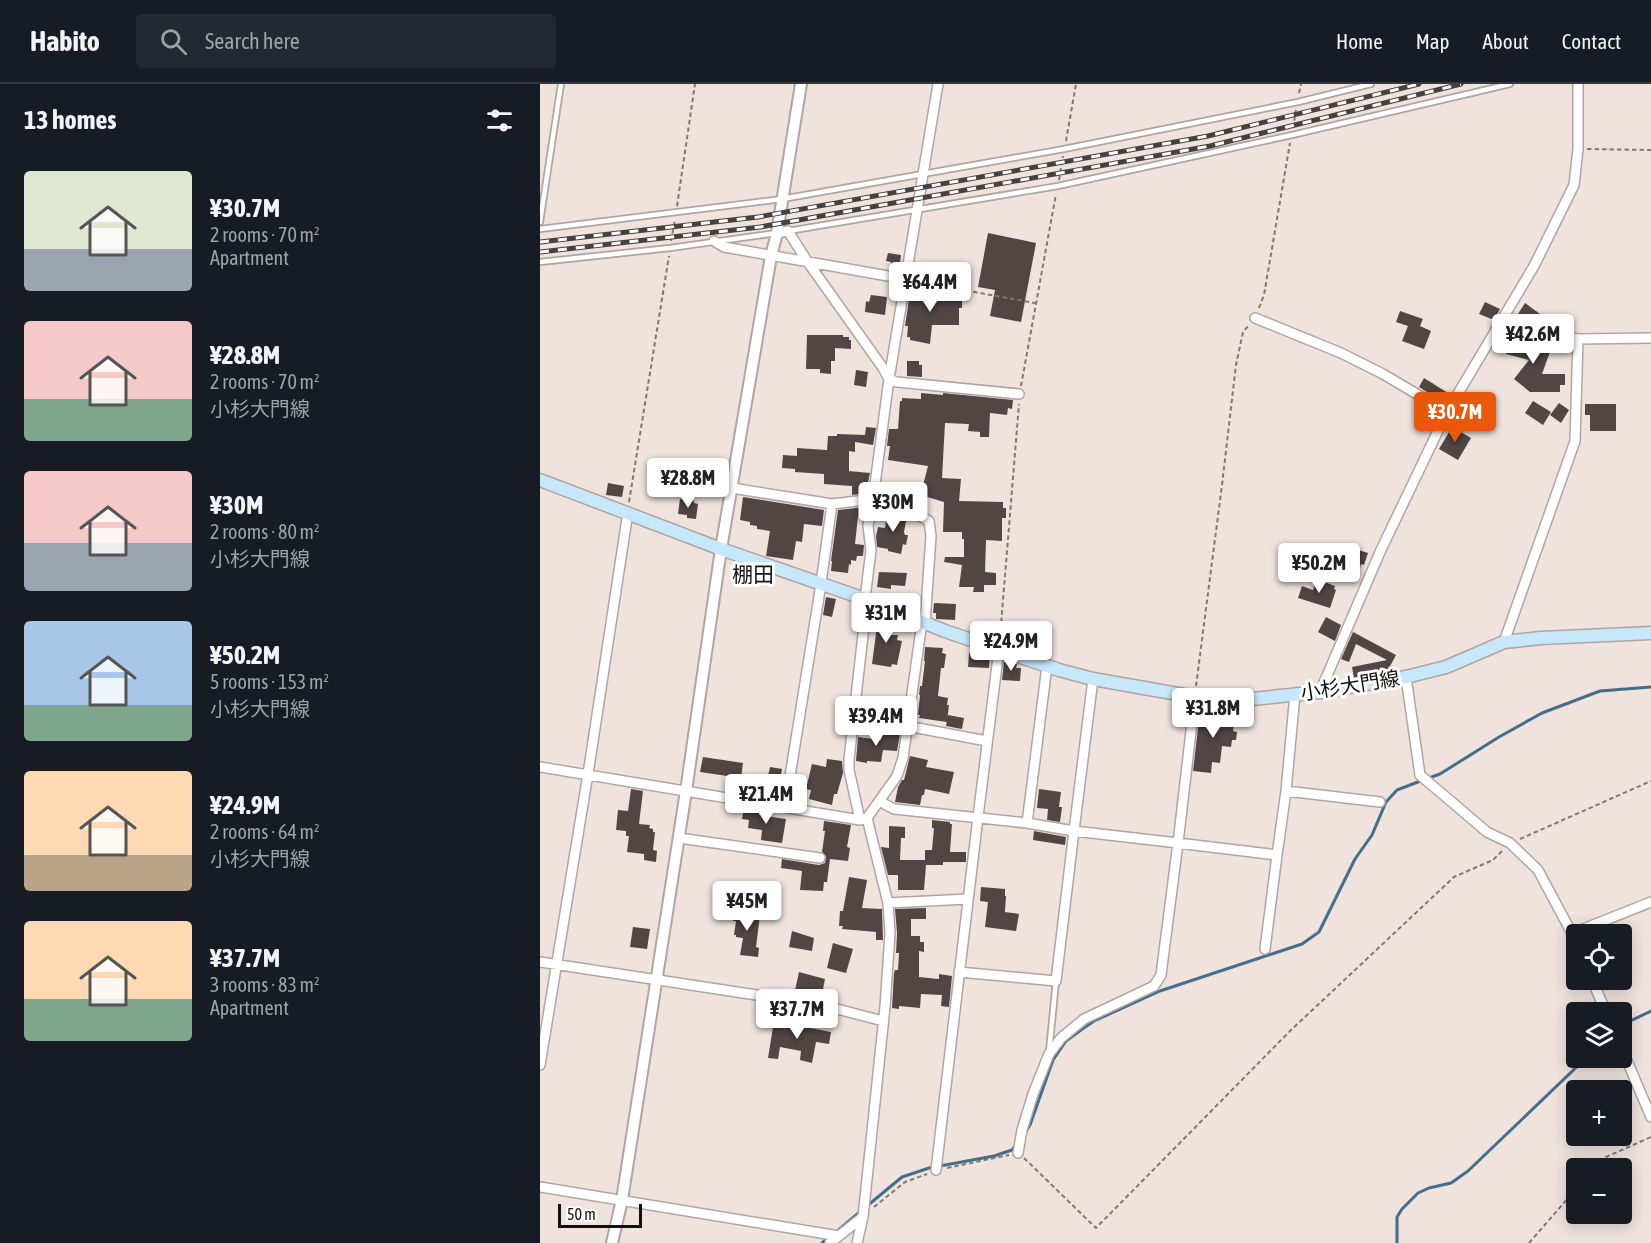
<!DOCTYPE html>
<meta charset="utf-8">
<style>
body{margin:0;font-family:"Asap Condensed","Noto Sans JP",sans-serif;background:#242831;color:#f1f3f6;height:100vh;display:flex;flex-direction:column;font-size:22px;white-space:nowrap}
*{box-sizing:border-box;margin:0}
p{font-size:20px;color:#9ea1a6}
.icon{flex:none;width:33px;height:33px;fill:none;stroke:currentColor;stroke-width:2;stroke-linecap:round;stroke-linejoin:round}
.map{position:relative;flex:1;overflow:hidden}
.drawer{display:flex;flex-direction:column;background:#171b24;width:540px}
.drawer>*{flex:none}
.controls{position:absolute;left:1026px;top:840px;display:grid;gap:12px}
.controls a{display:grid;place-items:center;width:66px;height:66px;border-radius:6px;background:#171b24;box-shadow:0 3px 15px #0003;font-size:30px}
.scale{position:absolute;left:18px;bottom:15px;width:84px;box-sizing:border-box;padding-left:6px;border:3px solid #130f0d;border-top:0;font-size:16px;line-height:21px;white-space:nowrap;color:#130f0d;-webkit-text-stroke:4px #fff;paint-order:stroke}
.price{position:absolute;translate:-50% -51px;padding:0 14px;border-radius:6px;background:#fff;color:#222;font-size:20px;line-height:39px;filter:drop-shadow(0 2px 3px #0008)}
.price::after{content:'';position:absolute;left:50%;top:36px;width:18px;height:14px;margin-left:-9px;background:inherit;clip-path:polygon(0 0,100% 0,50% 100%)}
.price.active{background:#ea580c;color:#fff}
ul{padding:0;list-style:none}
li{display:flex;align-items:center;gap:18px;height:150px;padding:0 24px}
li span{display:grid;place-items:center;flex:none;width:168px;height:120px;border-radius:6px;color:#555}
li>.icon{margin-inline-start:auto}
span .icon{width:72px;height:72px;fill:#fffc;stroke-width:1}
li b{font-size:26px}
h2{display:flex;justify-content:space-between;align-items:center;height:72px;padding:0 24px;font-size:26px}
header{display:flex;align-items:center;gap:36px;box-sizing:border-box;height:84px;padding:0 30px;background:#171b24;border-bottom:2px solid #363941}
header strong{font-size:28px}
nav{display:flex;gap:33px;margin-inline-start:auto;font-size:21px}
.search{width:420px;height:54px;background:#242831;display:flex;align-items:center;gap:15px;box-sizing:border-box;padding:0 21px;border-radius:6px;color:#9ea1a6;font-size:22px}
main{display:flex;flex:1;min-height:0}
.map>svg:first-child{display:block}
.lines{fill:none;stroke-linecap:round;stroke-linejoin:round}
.stream{stroke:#446e8a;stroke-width:3}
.building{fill:#524645}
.service-casing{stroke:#b1a5a0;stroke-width:8}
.minor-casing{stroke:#b1a5a0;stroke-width:12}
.tertiary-casing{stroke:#b1a5a0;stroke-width:14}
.secondary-casing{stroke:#b1a5a0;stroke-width:15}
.path{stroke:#807874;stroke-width:2;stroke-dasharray:4.5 3;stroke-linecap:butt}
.service{stroke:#fff;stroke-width:4.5}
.minor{stroke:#fff;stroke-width:9}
.tertiary{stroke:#fff;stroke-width:10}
.secondary{stroke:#c7e8fa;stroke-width:12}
.rail-casing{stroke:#47413e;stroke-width:5}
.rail{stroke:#fff;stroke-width:3;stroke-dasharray:9;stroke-linecap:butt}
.labels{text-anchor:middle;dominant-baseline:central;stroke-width:6;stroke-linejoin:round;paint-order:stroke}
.street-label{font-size:20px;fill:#130f0d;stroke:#fff}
.neighbourhood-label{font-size:21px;fill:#130f0d;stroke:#fff}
</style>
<header>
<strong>Habito</strong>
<div class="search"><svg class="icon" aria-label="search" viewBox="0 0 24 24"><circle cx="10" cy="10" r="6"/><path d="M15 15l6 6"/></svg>Search here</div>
<nav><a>Home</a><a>Map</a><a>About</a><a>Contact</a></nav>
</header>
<main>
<section class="drawer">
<h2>13 homes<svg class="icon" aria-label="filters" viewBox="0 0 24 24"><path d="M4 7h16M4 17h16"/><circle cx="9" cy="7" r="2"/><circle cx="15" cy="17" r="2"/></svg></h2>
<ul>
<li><span style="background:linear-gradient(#dfe7d0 65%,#9aa5b1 0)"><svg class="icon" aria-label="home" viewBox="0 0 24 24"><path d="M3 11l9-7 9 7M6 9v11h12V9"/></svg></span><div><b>¥30.7M</b><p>2 rooms · 70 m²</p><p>Apartment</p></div></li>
<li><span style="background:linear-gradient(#f6c9c9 65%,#7fa58c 0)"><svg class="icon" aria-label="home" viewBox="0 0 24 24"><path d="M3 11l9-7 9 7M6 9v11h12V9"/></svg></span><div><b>¥28.8M</b><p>2 rooms · 70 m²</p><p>小杉大門線</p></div></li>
<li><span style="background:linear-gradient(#f6c9c9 60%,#9aa5b1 0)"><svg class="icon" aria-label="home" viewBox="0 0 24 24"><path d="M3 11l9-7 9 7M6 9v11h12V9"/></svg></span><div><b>¥30M</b><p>2 rooms · 80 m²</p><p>小杉大門線</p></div></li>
<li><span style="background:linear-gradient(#a9c7e8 70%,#7fa58c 0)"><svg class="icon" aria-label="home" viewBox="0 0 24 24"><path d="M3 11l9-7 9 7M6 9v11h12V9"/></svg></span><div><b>¥50.2M</b><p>5 rooms · 153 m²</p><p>小杉大門線</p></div></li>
<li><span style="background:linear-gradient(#ffd9b3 70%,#b9a48a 0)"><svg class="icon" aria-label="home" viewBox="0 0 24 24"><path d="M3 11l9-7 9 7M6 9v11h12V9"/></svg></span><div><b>¥24.9M</b><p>2 rooms · 64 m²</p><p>小杉大門線</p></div></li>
<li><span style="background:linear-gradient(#ffd9b3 65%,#7fa58c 0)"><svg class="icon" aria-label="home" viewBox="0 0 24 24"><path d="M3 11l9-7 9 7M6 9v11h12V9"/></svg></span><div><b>¥37.7M</b><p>3 rooms · 83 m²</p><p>Apartment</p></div></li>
</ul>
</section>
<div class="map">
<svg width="1111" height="1159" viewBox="0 0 1111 1159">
<rect width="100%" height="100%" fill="#f0e3de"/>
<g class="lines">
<path class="stream" d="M889 694 900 690 959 653 1002 629 1060 607 1111 603
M1082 941 1111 927
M485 1049 490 1041 513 976 526 957 541 946 554 937 620 907 762 860 779 848 815 775 832 751 846 718 857 706 883 696
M327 1122 362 1093 389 1084 454 1072 472 1066 475 1062
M295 1149 322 1126
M282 1159 289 1153
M857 1159V1133L862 1125 878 1109 889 1104 911 1099 928 1087 1046 974"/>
</g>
<path class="building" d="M448 149 496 159 481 238 450 232 455 206 438 203Z
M348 169 361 171 359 187 350 185 351 178 346 177Z
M371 202 404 208 403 215H422V224H419V241H392L390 260 370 256V253H367L368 242H365Z
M331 211 347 213 345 231 325 228 326 217 329 218Z
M945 218 960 225 954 236 939 230Z
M985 219 1000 230 993 238 988 237 978 230Z
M860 227 883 235 880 242 891 247 884 265 862 257 868 242 856 238Z
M968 245 985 250 981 255 1011 265 1002 290H1025V301H1020V308H990L974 295 989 276 966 270 969 258 965 257Z
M267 251H303V253H309V256H311V265L295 264V277H291V290L280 289V285H266Z
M367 277H379V281H382V293L367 292Z
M316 286 328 288 326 303 314 301Z
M884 294 908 309 903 318 879 303Z
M381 309 403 311V309L473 316 472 325 468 324 467 331 450 329 449 353H440V348L428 347 429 340 405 339 402 394 421 395 419 417 463 418V424H466V434H462V457L446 456 445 488 456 489V501H444V508H433L434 503H419L422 481 404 478 405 473H424V455H422V448H403L404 418 384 412V410L381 409 388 382 348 376 350 362H347L349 345H358L360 317H362V314L381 315Z
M993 317 1011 328 1003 341 985 329Z
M1019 319 1029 326 1021 339 1010 331Z
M1045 320H1076V347H1050V331H1045Z
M326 343 336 344 333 361 315 358V368L309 367V387L330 389 328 398H327L326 409 312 411V402L284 400V390L255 388V385L242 384 243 371 257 372V364L287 366 288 352H297V350L325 351Z
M912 343 931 354 918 376 899 365Z
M68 399 84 402 82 413 66 411Z
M203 413 284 426 282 442 264 440 262 458 256 457 253 476 226 472 230 447 217 445V442L210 441V438L200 436Z
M140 415 154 417V419L158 420 156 435 147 434V431L138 430Z
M325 423 323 433 318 432 315 460 324 461 323 472H317L316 477 311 476V481L309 480 308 489 291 487 292 477H291L298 426Z
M348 425 367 432 364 448 365 451H368L366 461 363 460 361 470 348 467V465L337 463 336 452 338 443 345 444Z
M809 463 828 469 824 481 821 480 819 488 778 473 781 465 788 468 790 464 806 470Z
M339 488 367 489 365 502 351 501V505L337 503Z
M776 495 795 502 794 505 796 506 790 524 758 514 762 502 773 506Z
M286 513 296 515 292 533 283 531Z
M394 519 416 520 415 536 396 535V529H393Z
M341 530 355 536 349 551H358L357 556 362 557 357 581 352 580 351 583 332 580 337 542Z
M786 533 801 541 795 557 778 548Z
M813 548 856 571 847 588 814 594 812 583 847 576 816 560 809 578 801 575Z
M385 563 403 564 402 569 406 570 404 584H401L398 612 408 614 407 621H409L407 638 379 634 380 631H378L380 611H379L380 602H382L385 577H384Z
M429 569 450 571 449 584 428 583Z
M464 578 477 580 476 584H481L480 597 462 596Z
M660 627 695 632 693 647 697 648 696 656H692L691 663 682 662 680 679 672 678 671 689 653 687Z
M408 631 424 634 422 645 406 642Z
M348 648 360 650 357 667 343 666 341 678 327 677V679L316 677 318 653 341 656 342 651H348Z
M370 672 388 676 386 683 414 688 409 710 385 705 384 711H382L380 721 355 718 358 703 362 696H364Z
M163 673 203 679 201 694 160 688Z
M287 675 302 677 303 689 297 710H294L292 721 269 715 271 706 266 705 272 680 286 683Z
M230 683 242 685 239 703 226 701Z
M91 705 103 707 99 740 110 741 109 744 113 745V748H115L113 766 117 767 116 778 104 776V770L87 768 89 752H86V747L76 746 78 726 88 727Z
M499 705 521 708 519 723H522L520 738 507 736 508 725 497 724Z
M204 724 220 726 219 731 246 735 242 759 221 756 222 746 208 744 209 736 202 735Z
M392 736 410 738V740H412L410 768H426V778H403V781H386L384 806H358V791H348L341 763 349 764V742L365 743V754H361L360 776H385V766H392L394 744H392Z
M284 737 311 741 307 763 310 764 308 777 290 775 287 798H284L283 807 260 806 262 787 241 784 242 775 279 781 285 779 286 772 282 768 285 747H283Z
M494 747 526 753 525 761 493 756Z
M309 793 327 796 322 824 342 825 343 856H336V848L302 845 303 842H299L300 827H303Z
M441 803 465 805V812H466L465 828 479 830 476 847 445 843 448 818 440 817Z
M386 824V835H371V852H380V858H384V868L379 867V893L399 895V890L412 892 409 923 401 922 402 911 381 910 380 924 359 922V925L352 924 354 889 355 886H358L359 869H356L357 849 355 825Z
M194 827 220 831 216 863 219 864 218 873 200 871 203 854 196 853V851H194L196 837H193Z
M93 843 110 845 107 865 90 863Z
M252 847 274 854 272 867 249 863Z
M293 859 313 865 306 889 287 884Z
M259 888 285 895 282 910 277 909 275 915 254 911Z
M234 937 291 948 289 960 276 958 272 979 260 976 261 967 240 963 238 975 228 974Z"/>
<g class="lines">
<defs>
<path id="service" d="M0 138 21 0
M0 145 242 115 524 65 758 18 831 0
M248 147 518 102 752 51 970 0
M0 178 130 164 237 149
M509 968 516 897"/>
<path id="minor" d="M237 149 248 147 267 177 343 284 349 295 357 298 479 310
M174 157 184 163 365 195
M715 234 801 269 843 290 907 328
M963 235 983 243 1038 255 1111 254
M192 404 292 420 342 414 362 422 389 437 391 452 385 539
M281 499 292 420
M325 515 331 466 328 442 333 415 349 295 398 0
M964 558 1035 357 1038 255
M866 593 880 691 947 748 970 759 998 786 1036 857
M780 608 840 468 907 328 994 182 1034 101 1038 65V0
M367 642 447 657
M0 683 320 736 327 734 357 692 363 674 382 538
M746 707 755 610
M339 717 354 725 487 739 507 582
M245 723 281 500
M320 736 309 686V675L327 515
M487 739 534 747 553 595
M139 754 280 774
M348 819 428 815
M1033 849 1111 818
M725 865 737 771
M0 878 223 912 301 926 343 937
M419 888 516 897 534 747 638 759 655 613
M1052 896 1066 928
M1082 965 1111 1033
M0 981 48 690 88 428
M478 1069 482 1046 493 1010 509 970 521 954 544 935 614 902 621 891 638 759 737 771 746 707 840 718
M396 1086 438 733 459 565
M0 1103 299 1152
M290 1159 323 1133
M317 1159 323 1133 345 923 350 849 348 819 327 734"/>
<path id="tertiary" d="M72 1159 82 1116 146 707 181 465 231 172 237 149 261 0"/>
<path id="secondary" d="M0 396 181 465 325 515 405 547 519 586 553 595 655 613 712 615 780 608 866 593 906 583 964 558 1001 554 1111 549"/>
</defs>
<use href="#service" class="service-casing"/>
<use href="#minor" class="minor-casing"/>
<use href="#tertiary" class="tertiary-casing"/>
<use href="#secondary" class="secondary-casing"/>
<path class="path" d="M759 9 761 0
M753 44 756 26
M526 57 536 0
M1047 65 1111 66
M519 96 523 72
M137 122 155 0
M131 157 135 136
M374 197 495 219
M719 224 724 211 750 59
M481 302 516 110
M89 418 129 172
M460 553 479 320
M656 602 682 401 696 281 703 248 709 241
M980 755 1111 697
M484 1074 556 1144 750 947 914 793 953 776 963 766
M407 1084 469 1071
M1055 1084 1066 1073 1111 1053
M334 1123 365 1098 387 1090
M989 1159 1036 1105"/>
<use href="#service" class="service"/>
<use href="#minor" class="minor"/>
<use href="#tertiary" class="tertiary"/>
<use href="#secondary" class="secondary"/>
<defs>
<path id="rail" d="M0 158 218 133 668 52 879 0
M0 168 220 143 670 62 921 0"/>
</defs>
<use href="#rail" class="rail-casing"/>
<use href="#rail" class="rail"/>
</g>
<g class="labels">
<g class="street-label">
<text transform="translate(810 601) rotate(-9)">小杉大門線</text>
</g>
<g class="neighbourhood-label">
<text x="213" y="490">棚田</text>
</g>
</g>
</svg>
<div class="controls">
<a><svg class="icon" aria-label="locate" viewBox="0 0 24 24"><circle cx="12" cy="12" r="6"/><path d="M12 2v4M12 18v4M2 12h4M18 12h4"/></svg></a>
<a><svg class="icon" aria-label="layers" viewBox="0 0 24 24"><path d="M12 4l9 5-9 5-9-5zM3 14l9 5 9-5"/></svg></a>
<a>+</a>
<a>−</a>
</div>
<div class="scale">50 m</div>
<b class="price" style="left:390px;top:229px">¥64.4M</b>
<b class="price" style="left:993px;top:281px">¥42.6M</b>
<b class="price active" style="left:915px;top:359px">¥30.7M</b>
<b class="price" style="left:148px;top:425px">¥28.8M</b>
<b class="price" style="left:353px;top:449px">¥30M</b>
<b class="price" style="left:779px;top:510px">¥50.2M</b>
<b class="price" style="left:346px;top:560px">¥31M</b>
<b class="price" style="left:471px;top:588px">¥24.9M</b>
<b class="price" style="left:673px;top:655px">¥31.8M</b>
<b class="price" style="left:336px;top:663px">¥39.4M</b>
<b class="price" style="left:226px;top:741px">¥21.4M</b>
<b class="price" style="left:207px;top:848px">¥45M</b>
<b class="price" style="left:257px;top:956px">¥37.7M</b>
</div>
</main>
